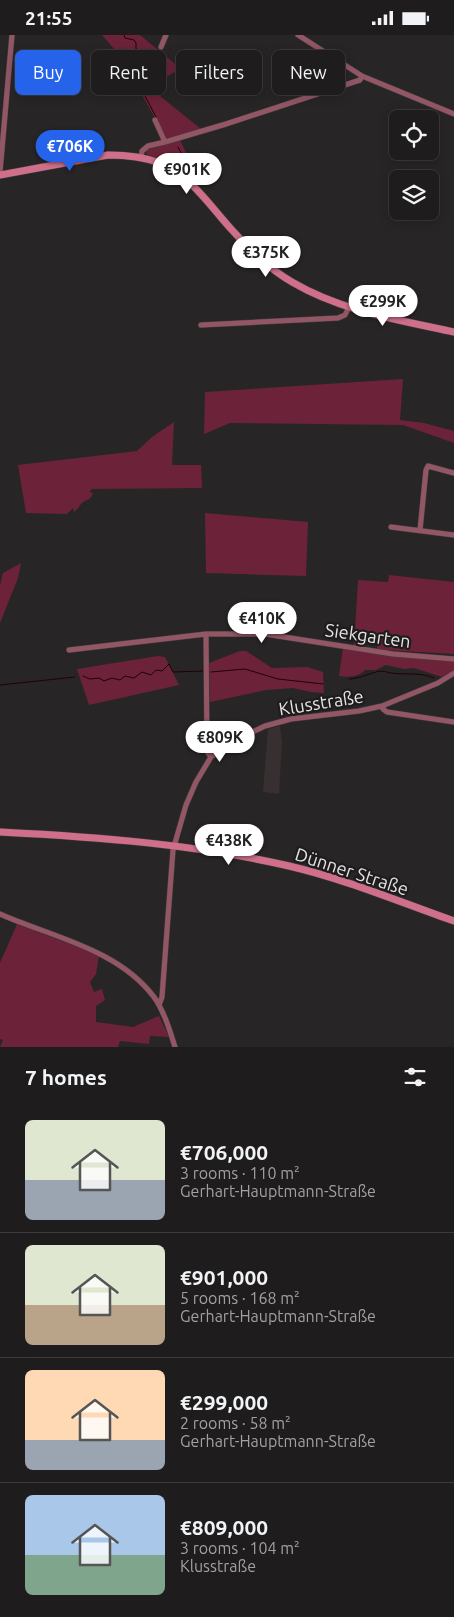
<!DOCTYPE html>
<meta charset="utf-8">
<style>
body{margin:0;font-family:Ubuntu,sans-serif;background:#262525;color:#f1f3f6;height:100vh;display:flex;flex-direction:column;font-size:19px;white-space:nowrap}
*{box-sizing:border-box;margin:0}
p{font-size:16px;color:#a1a1a3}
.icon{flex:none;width:28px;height:28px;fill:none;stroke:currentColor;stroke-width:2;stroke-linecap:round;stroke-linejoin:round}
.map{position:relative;height:1012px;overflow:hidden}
.side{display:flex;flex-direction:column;background:#1e1c1c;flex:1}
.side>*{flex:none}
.banner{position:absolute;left:15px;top:15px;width:425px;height:45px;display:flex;gap:10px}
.tools{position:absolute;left:389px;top:75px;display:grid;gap:10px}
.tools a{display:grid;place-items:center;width:50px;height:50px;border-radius:8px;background:#1e1c1c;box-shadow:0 2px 12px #0003,0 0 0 1px #3c3a3b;font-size:25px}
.price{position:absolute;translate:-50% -42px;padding:0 11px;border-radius:18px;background:#fff;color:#222;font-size:16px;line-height:32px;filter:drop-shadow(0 1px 2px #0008)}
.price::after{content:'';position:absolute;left:50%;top:30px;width:15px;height:11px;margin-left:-8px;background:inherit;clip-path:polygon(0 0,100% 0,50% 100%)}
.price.active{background:#2563eb;color:#fff}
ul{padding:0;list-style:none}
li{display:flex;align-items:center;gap:15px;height:125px;padding:0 25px}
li+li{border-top:1px solid #3c3a3b}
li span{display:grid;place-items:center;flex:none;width:140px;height:100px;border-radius:8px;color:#555}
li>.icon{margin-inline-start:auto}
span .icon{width:60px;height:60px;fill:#fffc;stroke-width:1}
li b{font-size:21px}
h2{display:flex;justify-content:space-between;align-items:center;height:60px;padding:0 25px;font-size:21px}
.tag{padding:0 18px;border-radius:8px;background:#1e1c1c;box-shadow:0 2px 12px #0003,0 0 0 1px #3c3a3b;font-size:18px;line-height:45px}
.tag.active{background:#2563eb;color:#fff}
.status{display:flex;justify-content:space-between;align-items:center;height:35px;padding:0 25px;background:#1e1c1c;direction:ltr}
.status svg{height:14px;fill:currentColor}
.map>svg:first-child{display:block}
.built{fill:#382f31}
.green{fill:#6c233a}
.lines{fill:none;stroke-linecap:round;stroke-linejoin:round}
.stream{stroke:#210008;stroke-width:1}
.street-casing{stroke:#434041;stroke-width:6}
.secondary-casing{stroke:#434041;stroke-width:8}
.street{stroke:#935665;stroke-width:5}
.secondary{stroke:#d06f89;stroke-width:7}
.labels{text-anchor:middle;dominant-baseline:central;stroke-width:4.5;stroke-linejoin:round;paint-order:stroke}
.street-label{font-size:18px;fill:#e6e4e4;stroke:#1e1c1c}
</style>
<div class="status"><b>21:55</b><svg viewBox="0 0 49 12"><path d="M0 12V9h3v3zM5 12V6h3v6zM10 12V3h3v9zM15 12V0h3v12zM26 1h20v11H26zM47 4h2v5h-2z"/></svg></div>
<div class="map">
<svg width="454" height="1012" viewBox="0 0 454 1012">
<rect width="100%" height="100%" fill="#282526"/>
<path class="built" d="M280 691 282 708 279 759 263 757 268 694Z"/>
<path class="green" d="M102 0H140L180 33 150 53 201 94 173 102 166 103 121 22Z
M180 105 201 149 200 150C184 136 167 125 146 119L147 115Z
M403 344 400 385 424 388 454 396V408L403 390 230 388 204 399 205 357Z
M174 387 172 430H201L202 453 92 454 89 457 93 458C91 465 87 464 82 468 79 471 78 474 74 477L73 473 67 479 26 478 18 430 137 416 152 402Z
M205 478 308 487 306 541 206 538Z
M21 528 18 543 0 588V550L3 538Z
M389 540 454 547V619L384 615 377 614V610L357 607 356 611H354L358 545 388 547Z
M343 613 454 625V635L442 642 414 633 404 634 386 630 376 635H365C357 643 349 642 339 641Z
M240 616H246L272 633 307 632 323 637 324 658 311 657 293 653 266 655 210 667 209 628Z
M158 621 165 622 179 650 89 670 77 634Z
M17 889 99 920 96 939 90 947 94 957 102 954 105 965 96 971V987L133 992 159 981 169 1002 150 1001 149 1009 120 1006 118 1012H0L3 1005 0 1004V928Z"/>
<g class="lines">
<path class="stream" d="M124 0 125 3 134 5 136 8V14L142 16 143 26 145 29V34L147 38 146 46 144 59 156 82
M161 93 165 101
M178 112 194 141
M211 637 245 634 278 644 323 649
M83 641 90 644 99 643 104 646 112 643 120 645 125 641 134 643 142 637 151 640 156 635 162 636 169 629 173 637 203 636
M349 644C360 643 366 640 376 637 382 635 386 637 391 638 405 640 422 637 434 643
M0 650 75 642"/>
<defs>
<path id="street" d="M298 0 362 41 454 79
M161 12 166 0
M155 85 165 107
M141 123 142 116 148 111 165 107 226 89 360 45 362 41
M0 137 12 0
M201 290 338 283 345 280 349 272
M391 492 454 500
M420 495 426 435 428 431 454 438
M206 599 207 712 208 718 211 722
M69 615 206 599H265L393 619 454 624
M382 671 383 674 387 677 454 687
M0 879C52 902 118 914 154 962 164 976 170 996 175 1012
M159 970 162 962 173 815 186 770 196 747 211 722 236 705 265 691 291 684 359 676 382 671 438 648 454 638"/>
<path id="secondary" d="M0 140 108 120C126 120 144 122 160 128 192 142 210 171 232 195 249 214 269 234 292 247 341 276 399 285 454 297
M0 797C97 802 194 809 289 831 345 844 400 867 454 886"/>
</defs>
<use href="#street" class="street-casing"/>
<use href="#secondary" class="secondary-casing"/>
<use href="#street" class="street"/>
<use href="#secondary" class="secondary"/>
</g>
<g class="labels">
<g class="street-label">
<text transform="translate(368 600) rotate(8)">Siekgarten</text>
<text transform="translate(321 667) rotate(-9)">Klusstraße</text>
<text transform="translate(352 836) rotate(18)">Dünner Straße</text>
</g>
</g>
</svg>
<div class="tools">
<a><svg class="icon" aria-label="locate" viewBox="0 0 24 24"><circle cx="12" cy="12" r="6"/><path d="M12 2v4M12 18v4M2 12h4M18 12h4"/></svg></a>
<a><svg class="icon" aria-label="layers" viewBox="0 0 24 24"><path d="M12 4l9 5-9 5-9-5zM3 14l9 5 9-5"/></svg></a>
</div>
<b class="price active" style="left:70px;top:137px">€706K</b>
<b class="price" style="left:187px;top:160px">€901K</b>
<b class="price" style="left:266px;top:243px">€375K</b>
<b class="price" style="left:383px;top:292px">€299K</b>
<b class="price" style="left:262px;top:609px">€410K</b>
<b class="price" style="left:220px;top:728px">€809K</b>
<b class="price" style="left:229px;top:831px">€438K</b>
<div class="banner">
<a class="tag active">Buy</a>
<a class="tag">Rent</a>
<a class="tag">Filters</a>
<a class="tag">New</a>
</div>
</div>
<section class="side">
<h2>7 homes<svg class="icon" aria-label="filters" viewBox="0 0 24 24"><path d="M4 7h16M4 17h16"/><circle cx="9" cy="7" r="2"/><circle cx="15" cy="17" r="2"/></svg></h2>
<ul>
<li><span style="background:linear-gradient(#dfe7d0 60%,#9aa5b1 0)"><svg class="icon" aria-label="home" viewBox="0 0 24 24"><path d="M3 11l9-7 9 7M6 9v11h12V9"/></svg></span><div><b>€706,000</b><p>3 rooms · 110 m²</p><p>Gerhart-Hauptmann-Straße</p></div></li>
<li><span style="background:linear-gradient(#dfe7d0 60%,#b9a48a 0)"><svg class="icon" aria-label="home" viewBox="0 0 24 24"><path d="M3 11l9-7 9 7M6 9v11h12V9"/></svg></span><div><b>€901,000</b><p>5 rooms · 168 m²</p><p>Gerhart-Hauptmann-Straße</p></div></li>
<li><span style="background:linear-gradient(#ffd9b3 70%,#9aa5b1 0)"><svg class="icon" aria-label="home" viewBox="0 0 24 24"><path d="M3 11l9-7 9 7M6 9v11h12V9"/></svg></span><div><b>€299,000</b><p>2 rooms · 58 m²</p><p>Gerhart-Hauptmann-Straße</p></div></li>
<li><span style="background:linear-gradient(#a9c7e8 60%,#7fa58c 0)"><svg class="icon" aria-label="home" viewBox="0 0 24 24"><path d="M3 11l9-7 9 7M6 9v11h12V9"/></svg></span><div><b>€809,000</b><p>3 rooms · 104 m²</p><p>Klusstraße</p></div></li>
</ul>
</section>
